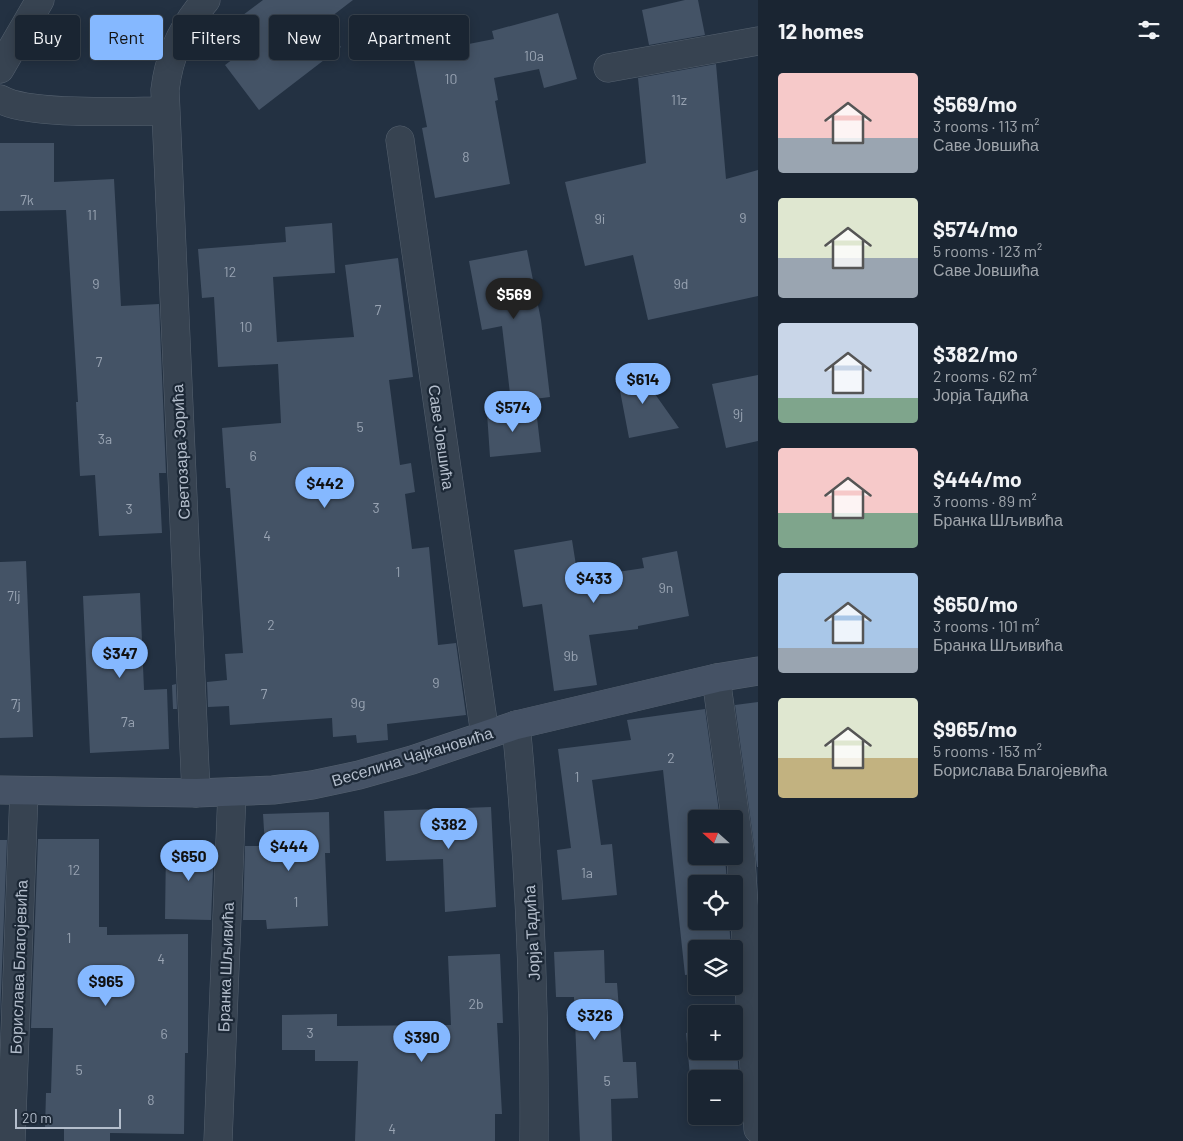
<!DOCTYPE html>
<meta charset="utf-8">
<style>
body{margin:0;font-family:Barlow,sans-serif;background:#232d3a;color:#f1f3f6;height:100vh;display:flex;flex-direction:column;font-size:19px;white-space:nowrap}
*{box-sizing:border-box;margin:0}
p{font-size:16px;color:#9fa5ac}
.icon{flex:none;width:28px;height:28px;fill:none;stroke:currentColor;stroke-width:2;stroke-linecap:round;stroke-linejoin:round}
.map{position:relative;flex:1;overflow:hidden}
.panel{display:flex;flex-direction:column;background:#1a2532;width:425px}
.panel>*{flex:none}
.banner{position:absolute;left:15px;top:15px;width:475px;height:45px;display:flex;gap:10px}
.needle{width:32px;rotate:291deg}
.tools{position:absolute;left:688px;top:810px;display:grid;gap:10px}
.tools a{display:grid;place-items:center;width:55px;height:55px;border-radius:5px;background:#1a2532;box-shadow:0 2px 12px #0003,0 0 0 1px #38424d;font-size:25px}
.scale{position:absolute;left:15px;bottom:12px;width:106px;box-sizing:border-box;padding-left:5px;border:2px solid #b4becc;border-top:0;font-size:14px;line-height:18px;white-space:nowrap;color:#b4becc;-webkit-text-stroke:4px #1c2836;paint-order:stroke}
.price{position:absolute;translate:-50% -42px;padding:0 11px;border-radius:18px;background:#85b8ff;color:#111;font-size:16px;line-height:32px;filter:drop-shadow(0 1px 2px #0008)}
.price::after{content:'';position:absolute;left:50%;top:30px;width:15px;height:11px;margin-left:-8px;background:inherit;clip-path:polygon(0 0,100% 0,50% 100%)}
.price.active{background:#222;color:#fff}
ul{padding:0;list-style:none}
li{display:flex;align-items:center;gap:15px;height:125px;padding:0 20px}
li span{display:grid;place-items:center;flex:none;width:140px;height:100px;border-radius:5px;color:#555}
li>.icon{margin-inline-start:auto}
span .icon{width:60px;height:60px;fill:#fffc;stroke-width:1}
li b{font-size:21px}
h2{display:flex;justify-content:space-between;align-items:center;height:60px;padding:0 20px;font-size:21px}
.chip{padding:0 18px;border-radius:5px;background:#1a2532;box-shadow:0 2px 12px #0003,0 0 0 1px #38424d;font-size:18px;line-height:45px}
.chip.active{background:#85b8ff;color:#111}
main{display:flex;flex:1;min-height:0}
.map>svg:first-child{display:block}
.building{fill:#445366}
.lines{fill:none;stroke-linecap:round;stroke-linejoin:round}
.street-casing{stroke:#55616f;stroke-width:29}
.secondary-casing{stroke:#55616f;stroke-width:29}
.street{stroke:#374351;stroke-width:28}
.secondary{stroke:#455265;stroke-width:28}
.labels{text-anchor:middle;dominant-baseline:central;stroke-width:4.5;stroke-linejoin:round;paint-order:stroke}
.number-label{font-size:14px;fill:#98a3b2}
.street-label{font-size:16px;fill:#b4becc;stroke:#1c2836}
</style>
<main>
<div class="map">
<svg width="758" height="1141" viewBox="0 0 758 1141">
<rect width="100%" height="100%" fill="#233142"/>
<path class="building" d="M263 0H353L323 23 341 47 259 110 225 65 237 56 219 33Z
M685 0H698L705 35 649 45 642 10Z
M558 13 577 79 544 88 539 69 494 78 498 100 495 101 510 184 435 198 422 128 427 127 413 55 494 39 492 31Z
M716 64 726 179 758 170V296L648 320 633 255 585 266 565 182 646 163 638 78Z
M0 143H54V182L114 179 121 306 159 304 166 473H159L162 533 99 536 95 475 80 476 76 402H78L66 210 0 211Z
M332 223 335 273 273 277 277 342 354 337 345 265 398 258 413 377 389 380 400 465 411 463 415 492 405 494 412 549 429 547 438 645 456 643 466 715 387 724 388 740 357 743 356 735 333 737 332 718 230 725 229 706 208 707 207 682 227 680 225 654 243 653 230 488H226L222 428 281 423 278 364 218 367 214 297 202 298 198 249 286 242 285 227Z
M527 250 541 320 550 397 511 402 502 326 482 330 469 261Z
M649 368 655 394 679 428 629 438 617 375Z
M758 375V441L726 448 712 384Z
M536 409 541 452 490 457 487 413Z
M572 540 578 578 644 568 642 558 677 551 689 616 638 626V629L589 635 597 685 554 691 542 604 523 607 514 550Z
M26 561 33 737 0 738V562Z
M140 593 144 690 167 689 169 749 90 753 83 596Z
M176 684 177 709H173L172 685Z
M758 702V867H757L735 705Z
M705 709 720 819H696V856H725L727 883 696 884V921H729L731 949H696V974L685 975 663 770 592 780 601 845 612 844 617 895 562 900 557 850 571 848 558 749 631 740 627 720Z
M491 807 496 907 445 912 443 859 386 861 384 811Z
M329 812 330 853H325L328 926 267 929 266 920H243L245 846H265L263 814Z
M38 839H99V927H107V935L188 934V1053H185L184 1134 110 1133V1141H64V1128H45L46 1093H51L53 1028H31Z
M0 840H7L0 1017Z
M166 846H214L211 920 165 919Z
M604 950 605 983H617L623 1062H636L638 1098 611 1099 612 1141H580L574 997H556L554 952Z
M500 954 503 1023H497L502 1114H495V1141H355L358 1061H315V1050H282V1015L337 1014V1026L451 1025 448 956Z
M736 1028 739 1082 734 1083V1079H696V1086L691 1087 686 1033 696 1032V1051H734V1029Z"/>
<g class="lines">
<defs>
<path id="street" d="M608 68 758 41
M0 69 40 0
M0 99C28 116 129 111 165 111
M400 140 485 735
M716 678 741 859 758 1129
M516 725C530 866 535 1000 534 1141
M196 793 165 90C169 55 182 27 206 0
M11 1141 24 792
M218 1141 232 792"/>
<path id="secondary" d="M0 790 196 793 273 790 312 785 359 775 412 760 516 725 716 678 758 671"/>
</defs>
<use href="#street" class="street-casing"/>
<use href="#secondary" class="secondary-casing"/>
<use href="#street" class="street"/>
<use href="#secondary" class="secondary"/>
</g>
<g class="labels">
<g class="number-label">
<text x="534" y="55">10a</text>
<text x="451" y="78">10</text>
<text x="679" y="99">11z</text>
<text x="466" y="156">8</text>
<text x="27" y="199">7k</text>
<text x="92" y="214">11</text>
<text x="743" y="217">9</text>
<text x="600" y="218">9i</text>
<text x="230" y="271">12</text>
<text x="96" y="283">9</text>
<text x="681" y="283">9d</text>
<text x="378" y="309">7</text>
<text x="246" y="326">10</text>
<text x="99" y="361">7</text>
<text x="738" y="413">9j</text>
<text x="360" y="426">5</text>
<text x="105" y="438">3a</text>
<text x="253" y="455">6</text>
<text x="376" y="507">3</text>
<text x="129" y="508">3</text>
<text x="267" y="535">4</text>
<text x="398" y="571">1</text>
<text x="666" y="587">9n</text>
<text x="14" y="595">7lj</text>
<text x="271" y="624">2</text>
<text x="571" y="655">9b</text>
<text x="436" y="682">9</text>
<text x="264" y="693">7</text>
<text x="358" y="702">9g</text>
<text x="16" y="703">7j</text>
<text x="128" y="721">7a</text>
<text x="671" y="757">2</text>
<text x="577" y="776">1</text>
<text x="74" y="869">12</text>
<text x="587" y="872">1a</text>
<text x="296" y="901">1</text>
<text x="69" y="937">1</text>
<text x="161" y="958">4</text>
<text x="476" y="1003">2b</text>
<text x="310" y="1032">3</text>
<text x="164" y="1033">6</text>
<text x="79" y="1069">5</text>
<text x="607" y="1080">5</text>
<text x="151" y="1099">8</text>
<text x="392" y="1128">4</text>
</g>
<g class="street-label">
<text transform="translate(442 437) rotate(82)">Саве Јовшића</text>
<text transform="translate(180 452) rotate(-93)">Светозара Зорића</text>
<text transform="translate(412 756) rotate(-17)">Веселина Чајкановића</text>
<text transform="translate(531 933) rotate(-93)">Јорја Тадића</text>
<text transform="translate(18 967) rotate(-88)">Борислава Благојевића</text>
<text transform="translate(225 967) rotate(-88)">Бранка Шљивића</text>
</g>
</g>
</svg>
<div class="tools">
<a><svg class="needle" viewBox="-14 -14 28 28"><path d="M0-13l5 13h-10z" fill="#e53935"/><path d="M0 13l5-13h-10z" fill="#9fa5ac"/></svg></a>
<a><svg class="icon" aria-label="locate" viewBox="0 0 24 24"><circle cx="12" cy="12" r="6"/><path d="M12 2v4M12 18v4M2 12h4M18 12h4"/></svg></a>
<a><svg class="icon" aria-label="layers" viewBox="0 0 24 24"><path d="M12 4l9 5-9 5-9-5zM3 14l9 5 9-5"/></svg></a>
<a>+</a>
<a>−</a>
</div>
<div class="scale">20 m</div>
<b class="price active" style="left:514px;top:320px">$569</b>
<b class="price" style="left:643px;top:405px">$614</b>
<b class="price" style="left:513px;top:433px">$574</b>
<b class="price" style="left:325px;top:509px">$442</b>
<b class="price" style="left:594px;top:604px">$433</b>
<b class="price" style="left:120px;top:679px">$347</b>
<b class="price" style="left:449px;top:850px">$382</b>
<b class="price" style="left:289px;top:872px">$444</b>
<b class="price" style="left:189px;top:882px">$650</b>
<b class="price" style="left:106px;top:1007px">$965</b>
<b class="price" style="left:595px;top:1041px">$326</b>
<b class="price" style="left:422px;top:1063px">$390</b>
<div class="banner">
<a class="chip">Buy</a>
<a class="chip active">Rent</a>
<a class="chip">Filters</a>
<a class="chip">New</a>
<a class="chip">Apartment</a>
</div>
</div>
<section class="panel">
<h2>12 homes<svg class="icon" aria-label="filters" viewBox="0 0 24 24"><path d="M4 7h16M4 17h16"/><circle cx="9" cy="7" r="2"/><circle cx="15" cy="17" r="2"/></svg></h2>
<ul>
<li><span style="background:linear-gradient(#f6c9c9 65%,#9aa5b1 0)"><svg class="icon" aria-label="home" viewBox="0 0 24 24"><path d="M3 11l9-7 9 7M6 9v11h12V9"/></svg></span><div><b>$569/mo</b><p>3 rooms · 113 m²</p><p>Саве Јовшића</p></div></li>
<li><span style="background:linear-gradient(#dfe7d0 60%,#9aa5b1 0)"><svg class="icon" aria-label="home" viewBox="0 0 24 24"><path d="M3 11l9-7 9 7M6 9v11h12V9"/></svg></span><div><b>$574/mo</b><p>5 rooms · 123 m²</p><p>Саве Јовшића</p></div></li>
<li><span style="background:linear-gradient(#c9d6e8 75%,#7fa58c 0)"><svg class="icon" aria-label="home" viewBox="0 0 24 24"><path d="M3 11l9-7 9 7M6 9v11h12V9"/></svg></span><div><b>$382/mo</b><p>2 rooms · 62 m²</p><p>Јорја Тадића</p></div></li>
<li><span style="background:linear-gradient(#f6c9c9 65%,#7fa58c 0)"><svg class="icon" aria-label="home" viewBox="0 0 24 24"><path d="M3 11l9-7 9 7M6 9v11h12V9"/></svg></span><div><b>$444/mo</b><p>3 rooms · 89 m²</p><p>Бранка Шљивића</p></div></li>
<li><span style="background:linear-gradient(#a9c7e8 75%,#9aa5b1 0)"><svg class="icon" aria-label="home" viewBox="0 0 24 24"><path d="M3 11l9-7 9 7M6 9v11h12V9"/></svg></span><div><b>$650/mo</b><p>3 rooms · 101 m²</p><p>Бранка Шљивића</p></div></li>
<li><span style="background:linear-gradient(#dfe7d0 60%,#c2b280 0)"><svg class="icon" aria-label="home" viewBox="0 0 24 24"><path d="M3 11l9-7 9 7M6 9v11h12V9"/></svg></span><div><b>$965/mo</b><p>5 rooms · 153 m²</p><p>Борислава Благојевића</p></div></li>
</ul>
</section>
</main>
